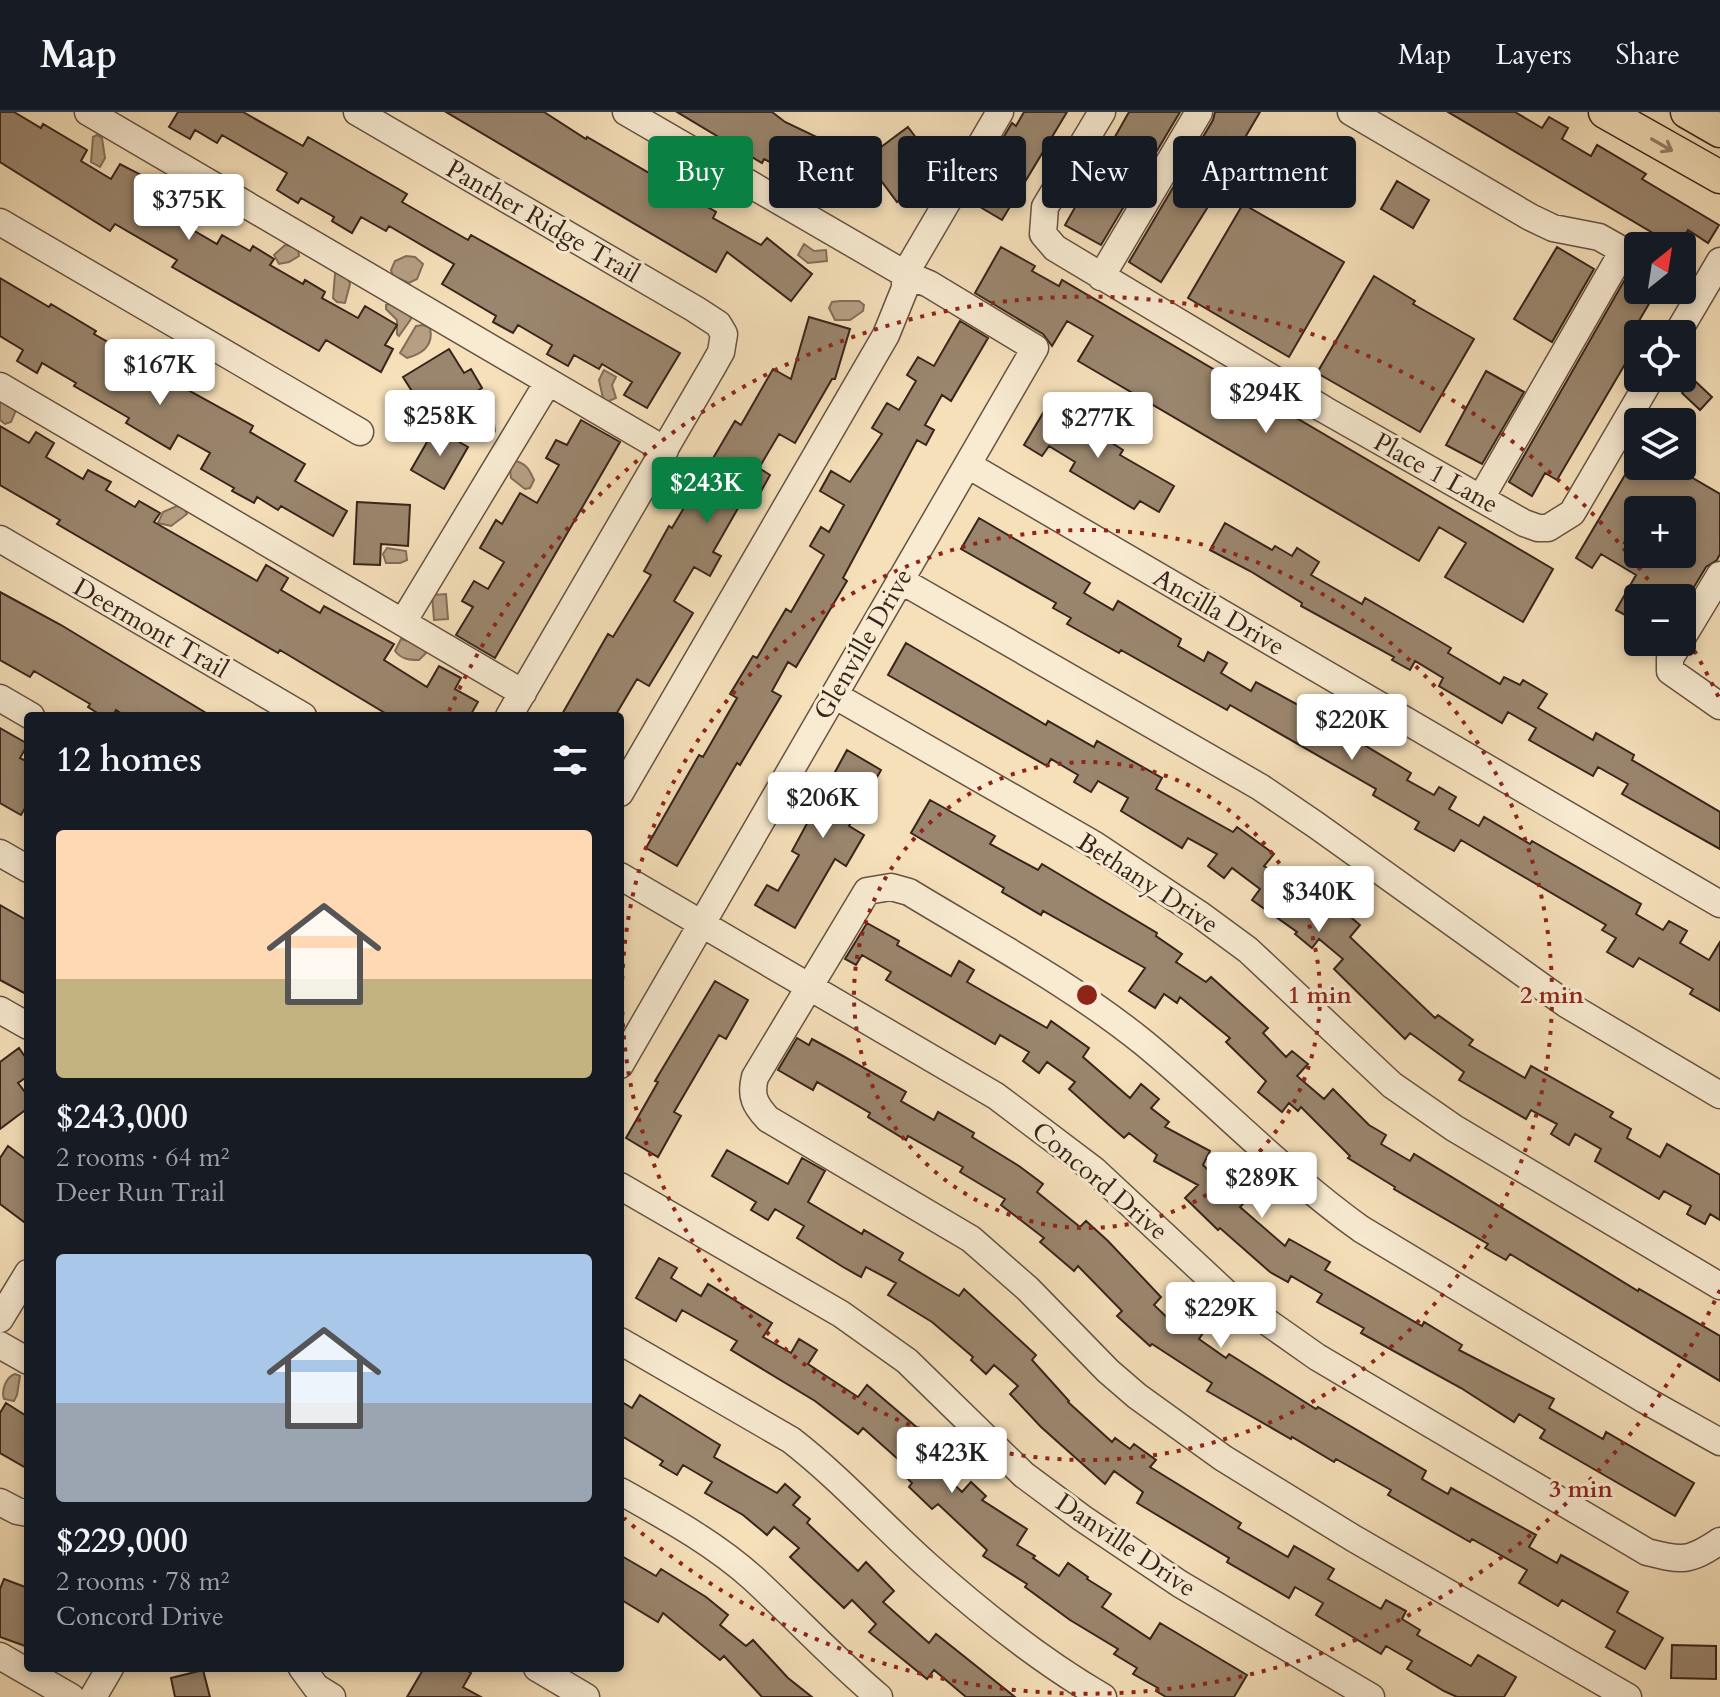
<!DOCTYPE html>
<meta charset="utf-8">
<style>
body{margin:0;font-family:Cardo,serif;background:#20242c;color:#f1f3f6;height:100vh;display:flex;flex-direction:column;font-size:30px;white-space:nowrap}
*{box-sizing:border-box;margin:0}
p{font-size:26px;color:#9ea1a6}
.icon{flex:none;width:44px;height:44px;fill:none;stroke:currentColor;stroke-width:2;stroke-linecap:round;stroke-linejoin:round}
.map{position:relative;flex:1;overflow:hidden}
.sheet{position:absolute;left:24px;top:600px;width:600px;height:960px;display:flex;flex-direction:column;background:#171b24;border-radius:8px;box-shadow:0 4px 12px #0003}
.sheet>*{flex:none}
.top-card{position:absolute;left:648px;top:24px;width:760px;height:72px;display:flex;gap:16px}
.needle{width:52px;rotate:30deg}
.buttons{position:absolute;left:1624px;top:120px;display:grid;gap:16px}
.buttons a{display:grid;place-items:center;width:72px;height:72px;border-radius:8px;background:#171b24;box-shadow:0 4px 12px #0003;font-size:40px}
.price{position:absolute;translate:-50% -68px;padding:0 18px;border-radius:8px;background:#fff;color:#222;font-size:26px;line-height:52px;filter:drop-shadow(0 2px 4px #0008)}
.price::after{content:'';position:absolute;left:50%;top:48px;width:24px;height:18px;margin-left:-12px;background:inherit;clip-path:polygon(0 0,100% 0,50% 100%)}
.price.selected{background:#0b8043;color:#fff}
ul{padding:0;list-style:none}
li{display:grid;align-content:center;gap:16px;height:424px;padding:0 32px}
li span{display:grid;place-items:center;height:248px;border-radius:8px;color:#555}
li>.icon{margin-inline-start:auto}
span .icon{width:144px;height:144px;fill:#fffc;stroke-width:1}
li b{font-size:34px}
h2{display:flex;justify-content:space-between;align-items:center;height:96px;padding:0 32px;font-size:34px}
.chip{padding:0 28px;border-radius:8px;background:#171b24;box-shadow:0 4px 12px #0003;font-size:28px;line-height:72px}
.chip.selected{background:#0b8043;color:#fff}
header{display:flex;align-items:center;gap:48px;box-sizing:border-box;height:112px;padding:0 40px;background:#171b24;border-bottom:2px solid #363941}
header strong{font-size:38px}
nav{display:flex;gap:44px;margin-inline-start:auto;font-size:28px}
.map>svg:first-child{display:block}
.water{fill:#b5a084;stroke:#836e5a;stroke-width:2}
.building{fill:#9a866e;stroke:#38241b;stroke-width:2;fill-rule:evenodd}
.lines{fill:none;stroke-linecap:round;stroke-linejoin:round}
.minor-casing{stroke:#675343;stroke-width:29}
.major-casing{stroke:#38241b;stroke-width:35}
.minor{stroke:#f8ebd2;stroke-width:26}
.major{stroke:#f5e0ba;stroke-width:32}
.oneway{stroke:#96826a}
.ring{fill:none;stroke:#8f2418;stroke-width:4;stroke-dasharray:4 8}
.labels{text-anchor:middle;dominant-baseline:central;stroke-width:6;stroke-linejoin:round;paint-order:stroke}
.street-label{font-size:26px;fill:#38241b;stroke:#f8ebd2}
.centre{fill:#8f2418;stroke:#f8ebd2;stroke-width:4}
.ring-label{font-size:24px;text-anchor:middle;font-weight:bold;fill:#8f2418;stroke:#f8ebd2;stroke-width:6;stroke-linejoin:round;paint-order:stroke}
</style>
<header>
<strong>Map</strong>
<nav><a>Map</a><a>Layers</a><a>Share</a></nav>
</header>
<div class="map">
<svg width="1720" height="1585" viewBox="0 0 1720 1585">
<rect width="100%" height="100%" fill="#f5e0ba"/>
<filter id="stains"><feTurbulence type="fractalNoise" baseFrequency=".0025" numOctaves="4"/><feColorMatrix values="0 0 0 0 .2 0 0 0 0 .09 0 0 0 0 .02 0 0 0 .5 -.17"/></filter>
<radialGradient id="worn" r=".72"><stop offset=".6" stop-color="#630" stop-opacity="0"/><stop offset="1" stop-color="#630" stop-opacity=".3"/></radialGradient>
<path class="water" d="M97 23 102 26 105 46 100 55 91 50 93 25Z
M804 132 814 139 826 138 827 149 808 151 798 143Z
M285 133 298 136 299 144 289 150 279 152 274 143Z
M406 144 415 145 423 152 417 167 409 171 393 164 391 158 395 149Z
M339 160 346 162 350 172 345 191 337 190 333 186 335 162Z
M840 189H859L864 193 863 199 850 208H835L829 196 832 190Z
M391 191 410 201 411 207 399 224 397 222V208L386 197V193Z
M423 213 430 216C434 234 422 242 407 246L400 241 416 214Z
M604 258 616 265 612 273 616 286 604 291 599 268Z
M0 285 16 298 11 310 5 312 0 308Z
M474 307 489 308 494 312 495 319 490 327 462 325 457 320 463 309Z
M516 349C527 352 530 359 534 368L530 376 525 377 511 366 510 357Z
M177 394 184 396 187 402 171 414 158 411 163 400Z
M387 436 406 439 407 448 400 451H386L383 442Z
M446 482 448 507 434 508 432 483Z
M401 527 422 533 426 541 419 548C409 548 401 547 395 539Z
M15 1262 20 1264 17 1283 14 1289 4 1287C1 1278 6 1265 15 1262Z"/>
<path class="building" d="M0 0H14L41 16 43 12 87 38 81 49 111 67 120 52 176 81 171 88 194 101 186 114 217 132 222 123 250 139 253 134 274 147 270 153 303 172 305 168 325 180 322 186 358 206 365 194 397 213 385 233 393 237 381 260 326 228 319 239 172 155 177 148 115 112 110 119 0 50Z
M178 0H243L303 34 308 25 407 82 402 90 468 128 471 123 680 241 647 296 624 283 632 270 602 252 599 257 574 243 568 254 547 242 552 233 518 213 513 221 493 210 496 204 442 172 454 152 389 114 386 119 361 105 352 121 332 109 334 105 301 86 298 91 277 78 287 61 222 23 217 31 195 18 190 27 169 15Z
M446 0H544L586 27 587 25 716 100 713 106 761 133 767 126 812 162 791 189 727 140 716 160Z
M677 0H772L785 10 848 40 826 87 807 78 811 70 764 47 762 51Z
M1024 0H1067L1002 108 977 93 983 81 974 76 984 58 990 61 1006 34 1000 31 1012 11 1016 14Z
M1129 0H1180L1101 133 1065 113Z
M1215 0H1260L1216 75 1219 77 1161 170 1129 150 1213 8Z
M1448 0H1515L1542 16 1549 5 1568 16 1562 27 1591 44 1597 33 1646 62 1642 67 1719 113 1708 131 1688 118 1678 134H1675Z
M908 15 940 58 897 90 865 47Z
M1309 51 1334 64 1320 88 1296 74Z
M1397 69 1429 88 1413 116 1381 97Z
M1243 92 1344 150 1289 245 1188 186Z
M1001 135 1035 154 1032 159 1059 174 1062 168 1553 457 1523 510 1445 465 1466 431 1439 415 1419 449 1078 249 1093 224 1067 209 1052 234 1043 222 975 181Z
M1557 135 1594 157 1552 230 1514 207Z
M1374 164 1415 189 1413 192 1474 227 1420 320 1317 261Z
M0 166 49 195 51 192 96 219 94 222 144 251 143 253 253 314 250 320 305 352 295 369 347 399 333 424 281 394 278 398 257 385 254 391 232 379 234 376 201 357 210 341 178 323 170 337 126 311 129 306 74 274 76 271 42 251 37 261 17 249 23 238 0 224Z
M1624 169 1653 185 1636 214 1645 219 1638 222V230L1557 368 1545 361 1532 384 1509 370Z
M809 205 850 217 835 267H832L795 331 779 322 759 356 770 363 759 383 749 377 713 440 721 444 710 464 694 455 674 489 693 501 666 546 649 574 637 567 615 604H561L608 522 613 525 651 463 644 459 669 414 672 416 735 309 741 313 773 257 791 267Z
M960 209 988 226 951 289 942 283 925 313 934 318 926 333 917 328 843 466 847 469 796 555 788 550 772 579 781 584 740 653 737 651 677 754 646 736 699 643 703 645 737 586 730 582 753 544 757 546 786 497 791 500 824 443 810 434 821 415 829 420 844 393 820 379 831 359 850 370 882 322 872 316 887 291 899 298 916 269 907 263 918 245 934 254Z
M449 237 464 261 471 257 482 276 430 308 403 265Z
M1486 259 1524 280 1482 352 1446 333Z
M1694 268 1712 285 1700 298 1682 281Z
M1049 291 1123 338 1120 343 1174 374 1159 400 1140 389 1134 397 1070 359 1075 350 1049 334 1042 344 1024 333Z
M581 308 620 330 495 546 456 523 473 495 462 489 474 469 488 477 504 450 480 436 496 408 502 412 520 381 537 391 559 353 546 346 556 328 567 333Z
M0 314 29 331 36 320 54 331 46 345 83 367 88 358 111 370 106 378 135 395 139 389 160 401 154 410 257 469 266 453 288 466 281 478 320 501 324 494 394 532 384 548 427 575 439 554 461 566 455 577 478 590 470 604H390L280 538 278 541 57 412 60 408 0 373Z
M435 316 468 335 444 377 411 358Z
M1638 341V354H1672L1720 382V442L1717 448 1706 455 1682 495V486H1638V510L1616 498 1636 463 1601 442 1592 456 1576 446ZM1638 398H1682V442H1638L1624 431 1638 408Z
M357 390 410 393 408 434 381 432 380 453 354 452Z
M979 406 1090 471 1084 481 1113 498 1118 489 1181 527 1178 534 1204 549 1208 540 1227 551 1221 561 1251 579 1256 570 1342 617 1341 619 1411 661 1407 668 1434 683 1439 675 1456 685 1449 697 1479 714 1484 705 1530 732 1532 729 1641 792 1636 802 1663 818 1669 809 1687 819 1680 831 1709 848 1720 830V899L1690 882 1693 877 1639 846 1633 855 1607 840 1616 826 1602 818 1606 813 1461 728 1454 739 1415 717 1419 710 1373 683 1376 677 1230 593 1227 598 1121 538 1119 541 1067 512 1071 506 1053 496 1056 491 961 437Z
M1225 411 1272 438 1275 434 1292 444 1297 436 1319 450 1311 463 1362 492 1365 486 1424 520 1451 536 1448 541 1500 572 1504 565 1520 573 1523 568 1547 582 1538 596 1593 628 1596 621 1634 643 1632 648 1720 700V737L1622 682 1628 672 1598 655 1593 664 1529 628 1536 616 1508 600 1502 611 1439 574 1443 566 1415 549 1410 558 1392 548 1394 545 1301 494 1302 491 1250 459 1210 438Z
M0 480 61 513 211 604H125L116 598 113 604H102L88 595 90 592 34 559 30 565 0 548Z
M906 531 1046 613 1048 609 1094 635 1097 629 1162 666 1156 677 1233 720 1237 715 1274 742 1264 754 1319 793 1321 790 1334 800 1338 794 1360 813 1350 825 1435 906 1438 903 1473 928 1469 933 1525 966 1531 954 1613 1000 1610 1005 1631 1017 1627 1026 1660 1045 1667 1032 1720 1063V1108L1710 1102 1705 1112 1687 1102 1691 1094 1664 1079 1659 1087 1595 1049 1601 1037 1575 1022 1569 1033 1551 1022 1557 1012 1531 998 1526 1007 1459 968 1464 960 1410 921 1405 927 1334 857 1343 847 1319 827 1312 836 1295 822 1297 820 1252 788 1260 777 1232 756 1224 766 1208 754 1217 742 1188 726 1182 736 1121 699 1128 686 1098 669 1091 680 1074 670 1078 663 1051 647 1047 654 888 563Z
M0 616 28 632 20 646 28 650V691L21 703 0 691Z
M847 638 881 658 849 714 864 723 846 754 835 747 795 816 755 793 767 773 778 779 799 743 792 739Z
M930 688 995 724 990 732 1038 758 1042 752 1157 821 1156 824 1182 842 1176 850 1206 870 1211 865 1268 916 1263 921 1286 945 1292 939 1308 952 1297 964 1324 987 1333 977 1369 1013 1386 1023 1381 1032 1410 1049 1414 1042 1638 1179 1639 1177 1720 1224V1269L1510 1142 1506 1148 1485 1136 1488 1132 1394 1077 1395 1075 1348 1046 1350 1044 1301 995 1298 999 1289 991 1282 1000 1258 980 1266 969 1226 930 1230 926 1180 885 1177 891 1164 882 1155 896 1129 879 1145 856 1043 799 1041 803 1002 780 1004 776 911 721Z
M0 793 28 809V883L0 868Z
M867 811 899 829 897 833 951 864 959 849 974 858 967 870 1047 916 1051 909 1089 936 1083 945 1130 986 1141 972 1159 987 1151 996 1169 1010 1165 1015 1210 1039 1203 1053 1243 1092 1240 1095 1285 1134 1289 1127 1330 1150 1325 1158 1422 1214 1424 1210 1462 1233 1459 1238 1554 1287 1549 1296 1603 1327 1606 1320 1694 1371 1675 1404 1540 1326 1545 1318 1519 1302 1514 1310 1461 1276 1361 1221 1364 1216 1317 1190 1322 1182 1291 1164 1288 1170 1270 1160 1220 1116 1218 1118 1185 1086 1198 1073 1154 1049 1157 1043 1129 1021 1124 1026 1108 1012 1069 977 1075 970 1047 950 1039 961 1023 949 1029 940 1000 923 995 932 978 922 886 868 891 860 862 843 856 853 845 847Z
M715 869 748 888 726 927 719 923 674 1000 681 1004 658 1045 626 1026 658 970 655 969Z
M797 926 809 933 812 927 843 944 906 980 901 989 934 1008 938 1000 974 1021 972 1025 1019 1054 1043 1072 1037 1080 1080 1115 1086 1109 1108 1129 1161 1185 1154 1193 1178 1216 1186 1205 1205 1218 1199 1227 1226 1246 1229 1242 1316 1297 1318 1295 1426 1359 1422 1367 1448 1382 1451 1376 1536 1423 1529 1435 1557 1451 1561 1443 1628 1480 1617 1500 1663 1526 1645 1557 1606 1535 1615 1519 1562 1488 1558 1494 1519 1471 1527 1458 1472 1427 1470 1430 1388 1383 1391 1378 1336 1347 1334 1350 1292 1325 1291 1327 1207 1279 1212 1271 1152 1232 1150 1234 1117 1204 1122 1199 1078 1154 1074 1159 1040 1130 1044 1126 1001 1093 1005 1087 960 1060 963 1055 908 1024 906 1028 868 1005 870 1001 817 970 813 978 778 958Z
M19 936 28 949V964L18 971 28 984V996L0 1017V950Z
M8 1034 28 1049V1113L0 1092V1046Z
M727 1038 788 1072 802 1046 825 1059 808 1090 862 1122 864 1118 903 1141 899 1148 959 1184 964 1177 1036 1243 1032 1248 1069 1289 1068 1290 1112 1330 1115 1326 1130 1337 1134 1332 1156 1348 1150 1355 1241 1411 1238 1416 1288 1445 1294 1434 1334 1457 1328 1467 1381 1497 1386 1488 1406 1499 1402 1507 1420 1518 1417 1523 1471 1554 1478 1543 1516 1565 1504 1585H1457L1444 1579 1407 1557 1412 1549 1386 1534 1381 1542 1316 1503 1323 1491 1295 1475 1289 1486 1227 1450 1229 1446 1137 1391 1143 1380 1114 1359 1105 1372 1041 1315 1010 1282 1018 1274 994 1253 986 1262 971 1248 973 1245 932 1210 888 1183 896 1171 866 1155 861 1165 843 1155 797 1126 804 1114 775 1097 768 1108 751 1098 756 1090 712 1064Z
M659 1146 677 1156 671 1166 701 1184 708 1172 772 1211 763 1225 791 1241 799 1227 817 1238 808 1252 858 1285 867 1273 927 1324 947 1346 937 1356 962 1380 971 1370 986 1384 982 1388 1027 1417 1017 1433 1035 1444 1033 1446 1059 1464 1068 1451 1088 1465 1087 1467 1111 1482 1102 1495 1150 1527 1160 1511 1247 1563 1234 1585H1166L1156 1579 1158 1576 1133 1562 1137 1556 1114 1542 1118 1537 1070 1508 1025 1475 1027 1472 983 1444 987 1438 938 1392 932 1397 909 1375 912 1371 903 1362 908 1356 863 1316 858 1322 815 1289 731 1238 737 1229 682 1198 676 1209 636 1186Z
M640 1283 720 1333 714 1345 777 1381 785 1372 800 1385 793 1393 810 1407 807 1411 858 1459 866 1450 894 1479 883 1490 929 1531 936 1522 1015 1585H966L934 1558 927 1567 869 1520 876 1512 852 1488 844 1496 790 1445 799 1436 774 1415 767 1423 743 1403 705 1381 712 1370 683 1353 677 1363 660 1353 663 1349 620 1323V1289L632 1296Z
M6 1291 28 1305V1357L0 1341V1301Z
M620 1443 656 1464 661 1457 706 1485 728 1503 720 1513 746 1534 753 1528 788 1566 812 1585H762L724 1544 720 1548 663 1501 658 1510 620 1487Z
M4 1467 28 1476V1535L0 1525V1477Z
M1672 1533 1716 1534V1567L1671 1566Z
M424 1556H463L471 1561 463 1575 481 1585H407Z
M203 1558 210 1585H175L171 1566Z"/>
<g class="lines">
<defs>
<path id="minor" d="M88 0 665 338
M357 0 695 197 718 212 724 222 721 240 712 256 509 604
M1102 0 1045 95 1043 122 1055 136 1325 298 1524 411 1538 416H1548L1572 401 1651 266
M1351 0 1530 105 1553 116 1599 125 1638 147
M0 110 360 320
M1101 165 1199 0
M1677 222 1720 149
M0 274 523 581
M968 353 1720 792
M1481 386 1623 139
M0 427 303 604
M900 468 1260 675 1316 713 1566 892 1720 983
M403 510 548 270
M1682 526 1720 463
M1680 530 1670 546V559L1720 594
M834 583 1095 733 1199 802 1248 838 1392 973 1454 1016 1720 1174
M0 586 31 604
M620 681 886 223 905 176V162L626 0
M0 741 28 757
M620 764 996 984 1094 1058 1226 1181 1317 1245 1647 1440C1682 1449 1689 1450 1720 1429
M0 898 28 914
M620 953 1035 236 929 172 905 162 1000 0
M620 1074 841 1202 907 1249 1024 1363 1082 1406 1180 1472 1371 1585
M0 1207 28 1161
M620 1229 791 1328C840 1366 881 1412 927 1453 982 1502 1039 1548 1103 1585
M0 1233 28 1249
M620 1379C666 1405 714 1431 754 1467 796 1506 835 1548 879 1585
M0 1390 17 1399 28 1401
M0 1544 71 1585
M302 1556 316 1575 332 1585
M537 1556 586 1585
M93 1585 110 1556
M1628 1585 1353 1426 1223 1346 1137 1284 1108 1259 1028 1177 971 1127 768 1007C755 993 750 984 755 965L867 779 891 775 909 780C988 828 1072 873 1144 931 1218 992 1283 1061 1361 1117L1645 1288 1720 1330"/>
<path id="major" d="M1605 0 1720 65
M1687 0 1720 19"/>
</defs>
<use href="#minor" class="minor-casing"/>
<use href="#major" class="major-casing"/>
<use href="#minor" class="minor"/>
<use href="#major" class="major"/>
</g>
<defs><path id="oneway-shaft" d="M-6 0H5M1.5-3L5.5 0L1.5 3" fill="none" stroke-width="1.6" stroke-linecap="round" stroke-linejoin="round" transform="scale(2)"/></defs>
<use class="oneway" href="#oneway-shaft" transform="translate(1662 33) rotate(30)"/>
<g class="ring">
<circle cx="1087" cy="883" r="233"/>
<circle cx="1087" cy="883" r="465"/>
<path d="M1720 1178A698 698 0 0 1 624 1406M449 599A698 698 0 0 1 1659 483M1682 518A698 698 0 0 1 1720 588"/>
</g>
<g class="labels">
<g class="street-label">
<text transform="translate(543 109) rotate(30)">Panther Ridge Trail</text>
<text transform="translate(1436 361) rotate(29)">Place 1 Lane</text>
<text transform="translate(1219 500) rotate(30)">Ancilla Drive</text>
<text transform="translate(151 516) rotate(30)">Deermont Trail</text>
<text transform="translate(863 532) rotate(-60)">Glenville Drive</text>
<text transform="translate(1148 771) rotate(33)">Bethany Drive</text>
<text transform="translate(1100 1069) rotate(40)">Concord Drive</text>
<text transform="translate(1126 1433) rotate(34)">Danville Drive</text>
</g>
</g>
<circle cx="1087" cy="883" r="12" class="centre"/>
<g class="ring-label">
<text x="1320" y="891">1 min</text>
<text x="1552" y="891">2 min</text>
<text x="1581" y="1385">3 min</text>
</g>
<rect width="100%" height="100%" filter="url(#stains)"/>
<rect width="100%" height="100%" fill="url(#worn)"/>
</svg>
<div class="buttons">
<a><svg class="needle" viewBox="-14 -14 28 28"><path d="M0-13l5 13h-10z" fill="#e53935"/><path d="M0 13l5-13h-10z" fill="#9ea1a6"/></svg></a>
<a><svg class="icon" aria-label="locate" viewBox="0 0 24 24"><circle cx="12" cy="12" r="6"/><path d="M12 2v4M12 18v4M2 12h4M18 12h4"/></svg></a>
<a><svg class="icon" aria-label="layers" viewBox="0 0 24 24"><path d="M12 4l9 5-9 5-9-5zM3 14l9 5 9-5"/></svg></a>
<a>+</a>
<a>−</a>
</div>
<b class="price" style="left:189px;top:130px">$375K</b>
<b class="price" style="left:160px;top:295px">$167K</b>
<b class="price" style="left:1266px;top:323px">$294K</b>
<b class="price" style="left:440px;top:346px">$258K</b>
<b class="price" style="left:1098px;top:348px">$277K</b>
<b class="price selected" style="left:707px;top:413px">$243K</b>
<b class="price" style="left:1352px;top:650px">$220K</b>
<b class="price" style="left:823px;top:728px">$206K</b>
<b class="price" style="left:1319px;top:822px">$340K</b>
<b class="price" style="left:1262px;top:1108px">$289K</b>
<b class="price" style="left:1221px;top:1238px">$229K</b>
<b class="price" style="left:952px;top:1383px">$423K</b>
<div class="top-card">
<a class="chip selected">Buy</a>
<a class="chip">Rent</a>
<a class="chip">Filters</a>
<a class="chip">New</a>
<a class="chip">Apartment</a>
</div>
<section class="sheet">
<h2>12 homes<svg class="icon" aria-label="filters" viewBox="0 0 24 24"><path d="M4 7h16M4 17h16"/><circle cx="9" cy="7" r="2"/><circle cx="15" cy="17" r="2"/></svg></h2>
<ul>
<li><span style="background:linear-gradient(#ffd9b3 60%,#c2b280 0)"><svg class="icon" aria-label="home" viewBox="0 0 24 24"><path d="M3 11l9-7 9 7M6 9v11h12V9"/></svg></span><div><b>$243,000</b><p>2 rooms · 64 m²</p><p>Deer Run Trail</p></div></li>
<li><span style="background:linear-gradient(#a9c7e8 60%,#9aa5b1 0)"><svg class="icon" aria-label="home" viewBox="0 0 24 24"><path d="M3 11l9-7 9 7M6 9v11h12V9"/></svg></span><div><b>$229,000</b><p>2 rooms · 78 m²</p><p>Concord Drive</p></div></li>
</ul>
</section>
</div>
